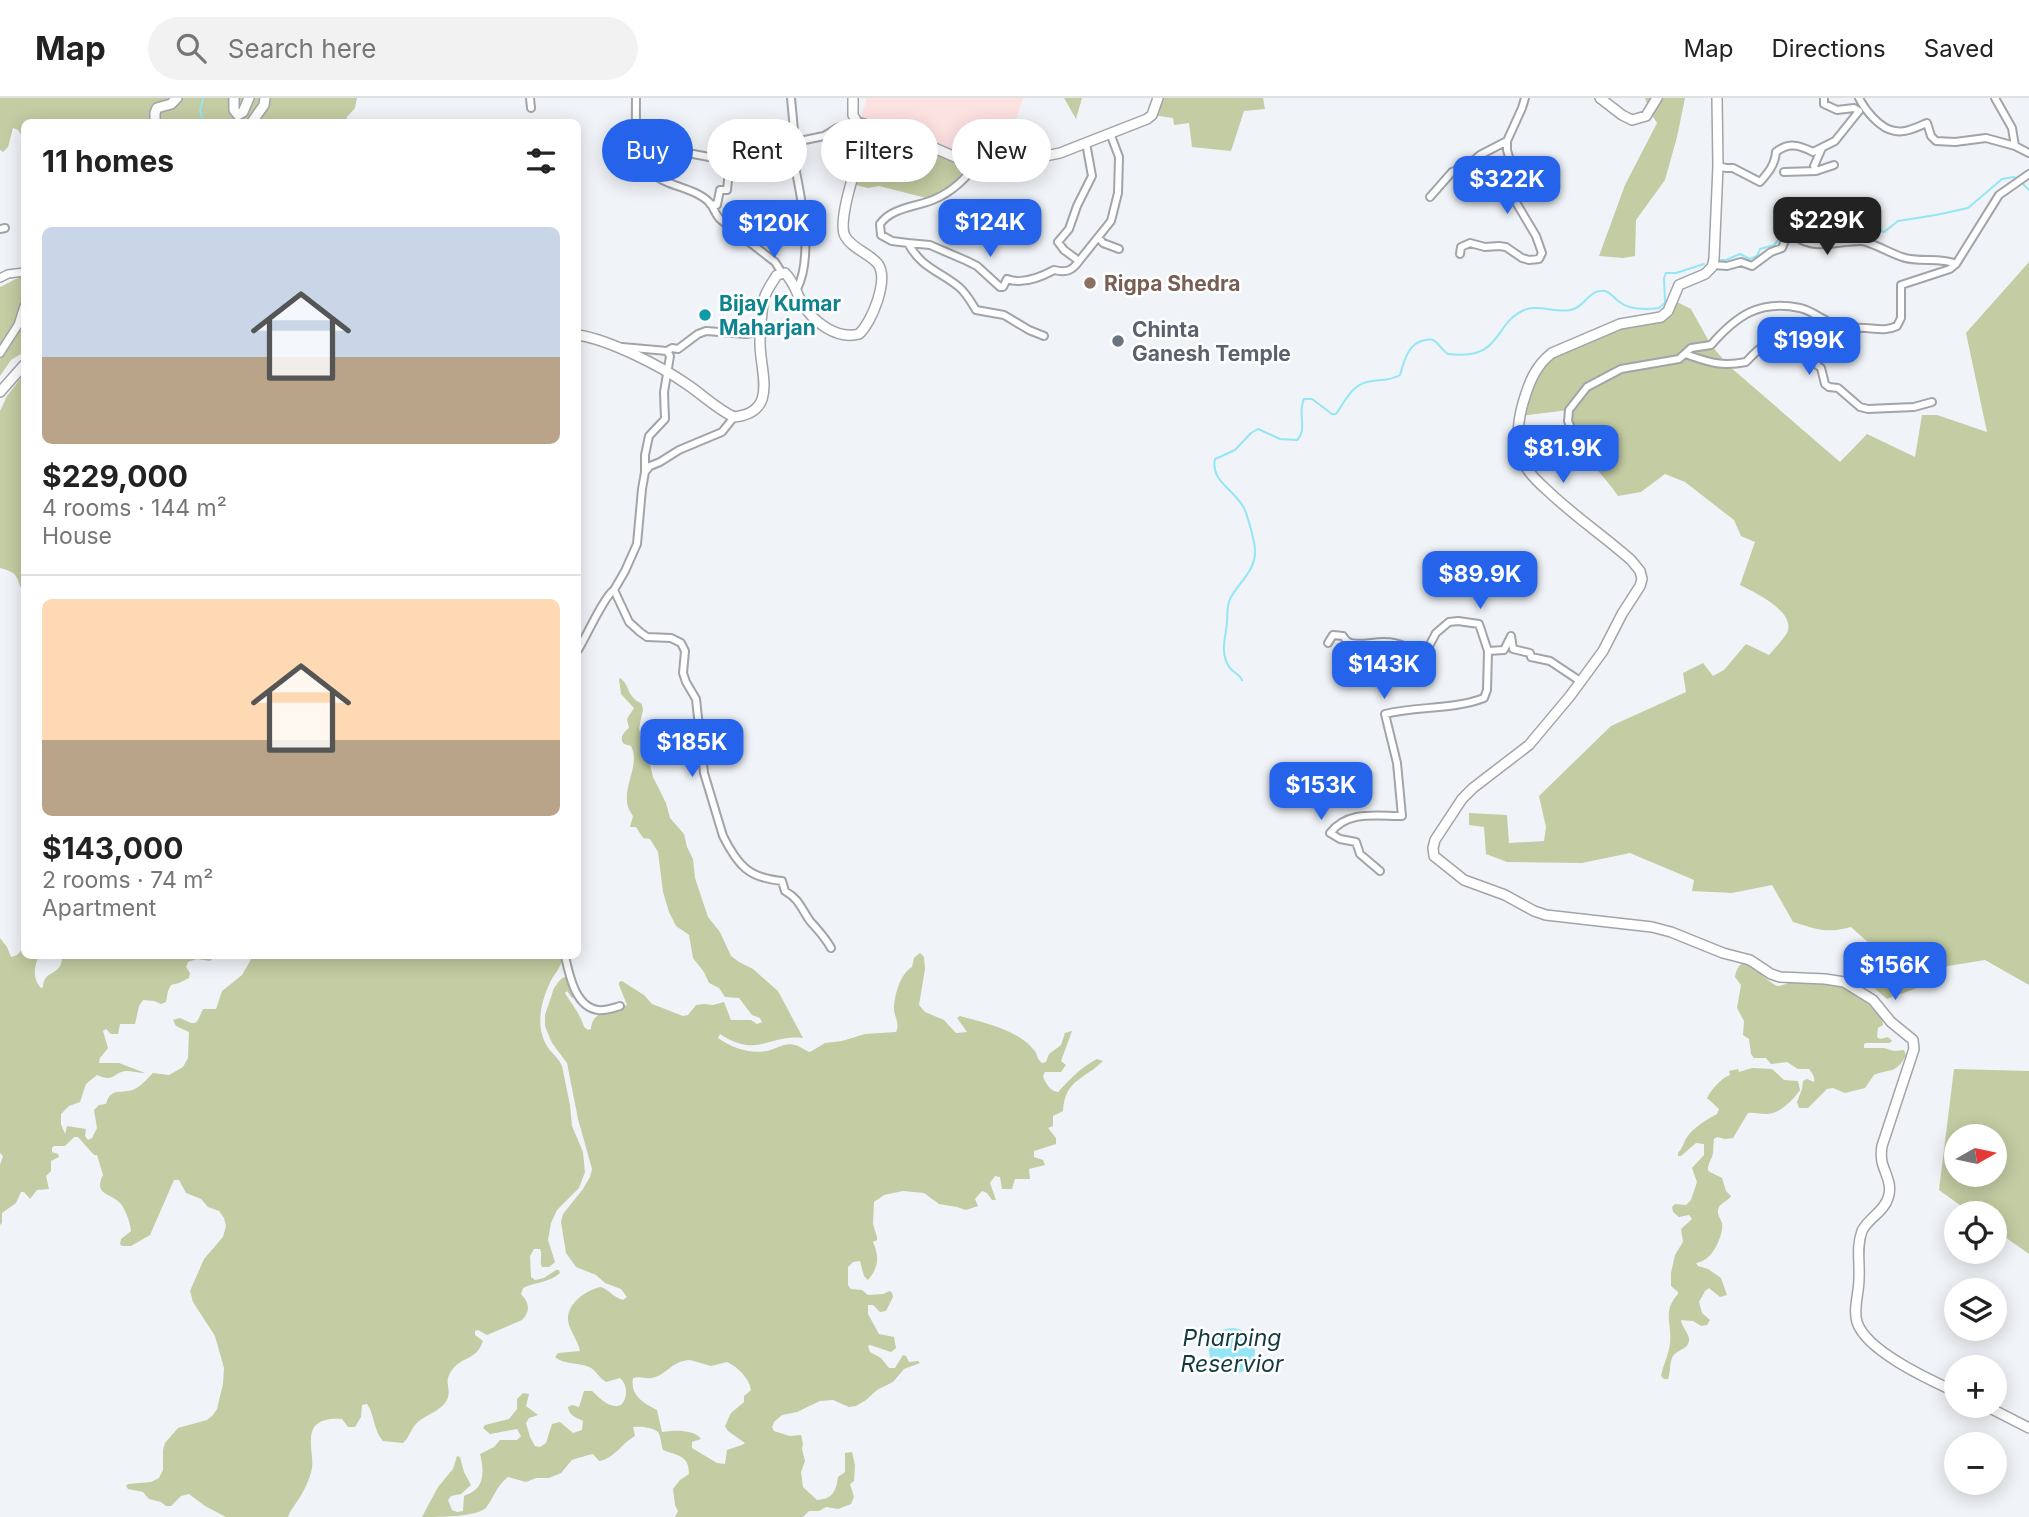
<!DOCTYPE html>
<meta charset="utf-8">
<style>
body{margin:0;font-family:Inter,sans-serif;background:#f2f2f2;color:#222;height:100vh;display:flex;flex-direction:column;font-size:26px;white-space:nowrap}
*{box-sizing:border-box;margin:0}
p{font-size:23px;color:#767676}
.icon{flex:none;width:38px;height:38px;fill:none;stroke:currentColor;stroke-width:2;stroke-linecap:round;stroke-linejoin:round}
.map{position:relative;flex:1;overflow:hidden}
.drawer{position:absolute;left:21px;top:21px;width:560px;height:840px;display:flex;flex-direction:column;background:#fff;border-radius:10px;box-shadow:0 4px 18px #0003}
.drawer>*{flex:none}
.banner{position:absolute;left:602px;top:21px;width:665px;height:63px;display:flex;gap:14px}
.needle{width:46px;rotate:81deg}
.controls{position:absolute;left:1944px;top:1026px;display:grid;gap:14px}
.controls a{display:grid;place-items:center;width:63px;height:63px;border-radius:50%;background:#fff;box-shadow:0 4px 18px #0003;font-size:35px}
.price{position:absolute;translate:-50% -60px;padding:0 16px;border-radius:14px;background:#2563eb;color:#fff;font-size:23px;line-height:46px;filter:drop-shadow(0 2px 4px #0008)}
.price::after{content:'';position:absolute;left:50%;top:42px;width:21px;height:16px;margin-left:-10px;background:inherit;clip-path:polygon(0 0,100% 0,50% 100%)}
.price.active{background:#222;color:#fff}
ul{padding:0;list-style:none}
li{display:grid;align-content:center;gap:14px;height:371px;padding:0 21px}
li+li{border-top:2px solid #e0e0e0}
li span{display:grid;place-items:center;height:217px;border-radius:10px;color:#555}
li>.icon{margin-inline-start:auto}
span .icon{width:126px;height:126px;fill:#fffc;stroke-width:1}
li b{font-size:30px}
h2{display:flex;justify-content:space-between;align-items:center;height:84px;padding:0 21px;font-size:30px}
.pill{padding:0 24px;border-radius:32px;background:#fff;box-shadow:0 4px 18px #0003;font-size:24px;line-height:63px}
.pill.active{background:#2563eb;color:#fff}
header{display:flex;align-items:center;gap:42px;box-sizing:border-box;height:98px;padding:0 35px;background:#fff;border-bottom:2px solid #e0e0e0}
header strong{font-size:33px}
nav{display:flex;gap:38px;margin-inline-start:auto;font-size:24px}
.search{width:490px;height:63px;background:#f2f2f2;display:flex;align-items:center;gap:18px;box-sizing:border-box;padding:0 24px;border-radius:38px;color:#767676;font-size:26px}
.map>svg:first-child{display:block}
.education{fill:#fde2e2}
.green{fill:#c3cca2;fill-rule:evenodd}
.water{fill:#95e6f5}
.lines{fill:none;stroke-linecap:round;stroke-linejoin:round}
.stream{stroke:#95e6f5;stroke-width:2}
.minor-casing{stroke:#a1a4a8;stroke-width:10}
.tertiary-casing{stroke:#a1a4a8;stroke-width:10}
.secondary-casing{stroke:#a1a4a8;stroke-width:12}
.minor{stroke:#fff;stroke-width:6}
.tertiary{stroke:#fff;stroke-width:7}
.secondary{stroke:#fff;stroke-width:9}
.education-dot{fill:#8d6e63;stroke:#fff;stroke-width:2.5}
.culture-dot{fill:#0f9aa8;stroke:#fff;stroke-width:2.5}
.worship-dot{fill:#6b7280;stroke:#fff;stroke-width:2.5}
.labels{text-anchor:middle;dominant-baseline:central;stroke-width:5;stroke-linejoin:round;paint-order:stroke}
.education-label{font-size:21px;font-weight:bold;fill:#785e54;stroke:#fff;text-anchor:start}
.culture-label{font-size:21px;font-weight:bold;fill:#0d838f;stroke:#fff;text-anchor:start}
.worship-label{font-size:21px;font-weight:bold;fill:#5b616d;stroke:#fff;text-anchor:start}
.water-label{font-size:23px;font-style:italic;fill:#133a41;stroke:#fff}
</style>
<header>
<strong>Map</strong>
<div class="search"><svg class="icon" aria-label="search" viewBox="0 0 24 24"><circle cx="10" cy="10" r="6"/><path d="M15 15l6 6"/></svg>Search here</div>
<nav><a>Map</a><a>Directions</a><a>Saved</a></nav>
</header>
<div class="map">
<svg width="2029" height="1419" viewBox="0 0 2029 1419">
<rect width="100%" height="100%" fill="#f0f4f8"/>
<path class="education" d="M867 0H1023L1002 64 969 65 859 25Z"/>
<path class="green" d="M0 0H357L355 10 347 19 345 24H24V41L18 32 13 30 8 49 3 54 0 52Z
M1064 0H1082L1076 21Z
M1158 0H1263L1265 11 1244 13 1231 53 1192 49 1189 25 1174 27 1173 20 1152 17Z
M1645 0H1685L1677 39 1665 82 1636 122 1635 158 1623 160 1599 158 1625 87 1657 25 1650 14Z
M873 30 976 66 961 85 930 101 879 88 868 90 856 87Z
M2029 164V887L1985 862 1948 868 1917 890 1887 901 1859 877 1870 846 1851 829C1826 836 1817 831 1793 824L1772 787 1732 795 1692 793 1694 782 1630 755 1582 765 1507 764 1486 756 1484 729 1469 727V715L1507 717 1509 745 1544 743 1546 729 1539 698 1611 628 1686 594 1683 575 1703 565 1713 578 1724 572 1746 546 1769 557C1775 550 1782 543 1787 535 1797 514 1754 494 1740 487L1755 444 1741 438 1734 422 1685 384 1665 376 1641 394 1618 398C1604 376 1582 360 1573 334 1570 327 1570 319 1569 312L1519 318 1542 262 1607 231 1661 219 1673 202 1691 211 1711 247 1729 268 1840 364 1867 336 1915 359 1922 317H1937L1987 334 1966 235Z
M24 172V254L11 262 0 278V189L18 180Z
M24 276V496C15 480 21 475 0 470V313L7 298Z
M620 580C631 588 625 597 642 606L643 612 639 630 642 644 649 662 653 679 666 705 670 720 684 736 687 749 693 761 695 780 708 819 720 834 731 858 739 864 753 871 778 893 803 940C768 936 758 961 720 936L718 940C733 950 748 956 767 953 776 951 785 944 795 947 800 948 804 952 810 954L825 945 842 943 865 936 896 934C900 926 895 920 894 912 894 898 900 876 912 869L914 860 920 855 924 859 925 871 919 907 925 914 944 922 956 935 967 934 957 920 960 918C982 924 1018 932 1033 951 1038 956 1036 960 1042 965L1046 964 1049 956 1061 947 1065 935 1072 933 1061 963 1066 967 1061 974H1045L1043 978C1045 984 1050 994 1058 994 1070 981 1081 969 1097 961L1103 963C1084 982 1065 981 1063 1013L1053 1018V1028L1048 1030 1056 1040V1046L1034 1053V1059L1043 1062 1045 1067 1029 1071 1030 1081H1015L1012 1091H1002L1000 1079 995 1078 990 1085 996 1102H992L987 1095 982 1093 975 1101 978 1108 966 1112 957 1109 939 1106 924 1095 903 1093 884 1097 874 1104 873 1126 877 1139V1142L873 1144C880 1160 878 1170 868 1182L864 1178 860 1163 853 1164 848 1169V1187L851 1191 862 1192 868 1197 883 1196 890 1193 892 1195 893 1199 886 1213 880 1214 873 1207H868V1216L879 1236 894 1239 896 1250 891 1254 870 1247 868 1248 870 1254 881 1260 889 1270H895L903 1257 906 1258 909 1264 918 1263 920 1265 904 1271 893 1284 877 1292 866 1302 856 1308 849 1309 833 1302 820 1303 797 1314 782 1317 774 1324 772 1329 774 1333 790 1338 801 1337 803 1346 802 1351 805 1363 801 1374 803 1389 817 1402C833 1401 836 1393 838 1379L845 1374V1355L852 1354 855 1367 854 1383 850 1386 854 1399 851 1406 838 1411 826 1409 819 1413H809L803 1419H675L678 1413 675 1407 673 1391 680 1382 689 1376C689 1357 678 1358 663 1352 661 1347 661 1338 658 1334 653 1329 640 1328 633 1329L635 1338C622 1345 614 1361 599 1363L593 1356C588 1357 578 1360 572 1362L561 1375 549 1380H536L526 1384 508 1379C497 1387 494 1399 486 1410 475 1419 440 1419 422 1419L438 1389 453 1371 457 1358 460 1359 464 1374 471 1387 461 1396 451 1398 448 1402 452 1412 457 1414 463 1413 464 1398C467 1396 472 1395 475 1392 485 1385 483 1366 480 1356L494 1349 500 1342H517L521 1338 517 1331 490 1336 483 1330 485 1327 509 1321 517 1311V1301L523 1295 529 1296 526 1308 538 1317 529 1320 526 1325 530 1339 535 1348 540 1349 546 1345 552 1326 560 1324 573 1335 582 1332 583 1323C576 1319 569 1318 568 1309L572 1307 579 1309 584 1293H592C601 1301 609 1311 621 1307 628 1300 628 1287 620 1280L606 1284C599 1280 596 1272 589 1269 578 1264 564 1267 555 1259L558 1255 580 1253C578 1243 572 1236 569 1227 563 1208 585 1192 601 1189 611 1193 611 1198 623 1202L627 1199 621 1191 605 1185 596 1177 576 1169 566 1155 561 1124 563 1116 583 1091 590 1079 592 1071 578 1021 567 965 552 945 545 928V917L554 890 560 882 564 879 567 880 575 899 572 900 567 893 565 895C572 907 580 915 584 929L588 932 591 931C592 911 614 914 627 907L619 887V884L622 883 644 897 652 906 683 918 688 917 696 907 704 906 713 907 724 904 731 922H751L757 926 762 924 760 920 752 917 739 900 725 899 719 890 709 885 704 874 693 860 689 837 676 828 669 814 663 794 658 754 650 741 643 740 636 729H630L633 718C630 713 627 709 627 703 625 685 640 665 631 648L624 646C619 640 623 635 629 630L627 621 634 610 621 596 619 581ZM690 1262 711 1268 727 1264C738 1269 749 1280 751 1292L744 1298V1304L731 1315 725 1328 728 1333 745 1345 742 1347 727 1352 725 1366 717 1365 692 1350V1344L701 1341C694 1331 674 1332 662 1334L657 1312C643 1305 630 1297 633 1280 640 1278 645 1281 651 1280 666 1278 671 1263 690 1262Z
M0 840 7 849 11 859 17 857 24 849V858H39C34 868 32 880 41 890L43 889C44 870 62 880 62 858H207L212 861 210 863 197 861 188 864 186 869 190 875 189 880 179 885 171 887 168 893 166 904 161 906 154 903 143 902 139 908 135 926H120L118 936H111L106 931 103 933 108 950 100 960 99 965H119L145 975C139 975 132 973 126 973 113 974 115 985 97 977L86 986 80 1004 69 1008 61 1016V1026L65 1036 67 1028 86 1031 85 1038 88 1042 92 1040 97 1030 94 1012 99 1007 106 1006C111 988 121 997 135 991 142 987 147 981 153 975L169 977 183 969 188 960 189 934 176 928 173 922 180 920 191 925H195L198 922 203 911H216L222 893 242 877 253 858H563C562 870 553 876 549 887 540 906 535 932 549 951 554 957 559 961 562 968L570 1007 572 1028 583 1054 585 1074 579 1090 557 1112 551 1125 548 1142 555 1164 549 1169H542C539 1163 543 1158 540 1151H534L530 1158 531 1179 535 1182 544 1180 556 1172H559L560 1175C549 1185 535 1184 523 1190L521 1196C529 1204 531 1213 522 1222L487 1237 478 1232 475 1233V1237L483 1243C477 1262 461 1259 452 1272 443 1285 451 1288 448 1299 445 1311 428 1316 419 1323 411 1329 410 1339 403 1345L383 1343C373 1332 375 1317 367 1306L362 1307 361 1319 355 1329H348L342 1321C333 1320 322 1321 316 1327 306 1337 314 1358 312 1370 310 1381 303 1396 296 1405 293 1410 290 1413 288 1419H226L205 1408 189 1396 181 1398 171 1408H166L161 1404 149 1401 143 1394 128 1391 126 1388 128 1386 151 1384 159 1380 163 1372V1352L165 1345 178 1330 207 1322 213 1317 217 1311 223 1286 224 1270 215 1238 193 1204 190 1193 204 1161 223 1139 226 1128 224 1120 219 1113 208 1109 201 1101 186 1095 179 1082H174L150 1137 131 1148H122L120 1146 121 1141 131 1133C130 1124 126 1113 121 1106 111 1094 93 1098 103 1077L97 1057H94L78 1039H74L65 1048H54L52 1050V1054L58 1056 59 1059 51 1063V1073L46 1078 49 1091 37 1092 30 1101 24 1094H21L16 1105 2 1115V1125L0 1127V1067L3 1058 0 1055Z
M1745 865C1760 871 1763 881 1777 888 1784 888 1790 883 1798 883 1834 881 1859 893 1882 920L1883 927 1878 930 1877 939 1880 941 1888 939 1892 943 1889 945H1866L1864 946V950H1884L1894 953 1904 952 1906 957C1896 977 1890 970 1874 977L1865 990 1845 995 1833 990 1827 991 1808 1010H1799L1797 1004 1802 991 1803 983 1807 981 1814 984C1815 978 1812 975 1809 971H1798L1787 964 1771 966 1766 960H1754L1751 956 1749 941 1743 937 1744 923 1737 910 1741 887 1735 879C1736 873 1738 866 1745 865Z
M1752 970 1772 971 1784 982 1798 983 1800 992C1793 1002 1780 1016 1766 1016 1760 1016 1755 1014 1748 1015L1733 1040 1725 1041 1717 1039 1714 1041C1713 1047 1714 1054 1712 1059 1704 1076 1708 1072 1722 1080L1726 1093 1731 1098C1728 1103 1722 1104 1719 1109 1716 1116 1720 1119 1722 1125 1724 1135 1715 1155 1706 1161 1703 1163 1700 1164 1696 1165L1698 1168 1708 1171 1721 1180 1727 1197 1720 1199 1709 1190 1705 1193 1699 1204 1702 1215 1710 1222 1707 1227 1701 1228 1693 1223 1681 1222C1682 1230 1690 1236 1689 1243 1688 1251 1677 1252 1673 1258 1669 1265 1671 1273 1668 1281H1664L1661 1278C1663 1267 1669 1256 1670 1245 1672 1224 1662 1214 1678 1196V1194L1671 1188V1175L1675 1157 1683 1144 1681 1131 1692 1121 1689 1117 1679 1119 1673 1114 1672 1109 1675 1106 1686 1107 1691 1102 1697 1084 1692 1070 1704 1057V1046L1696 1045 1681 1058H1678V1055C1683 1050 1683 1045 1687 1039 1694 1029 1706 1022 1717 1016L1719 1011 1707 1000C1711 992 1721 980 1730 977L1729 973 1738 971 1739 974Z
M1954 971 2029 973V1156L1995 1132V1115H1971L1939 1092ZM1956 1038H1995V1076H1956Z"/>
<path class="water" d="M1209 1253a23 23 0 1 1 46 0a23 23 0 1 1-46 0Z"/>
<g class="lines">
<path class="stream" d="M203 0 200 14 204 24
M2022 85 2029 92
M1720 162H1726L1740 156 1750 161 1757 158 1760 151 1774 147 1785 134H1802L1829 122 1868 118 1875 122 1881 133 1884 134 1898 123 1936 117 1968 110 2002 81 2014 79 2018 82
M1242 582C1239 575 1231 574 1228 567 1220 553 1226 538 1227 524 1228 515 1226 508 1231 499 1240 483 1257 471 1255 451 1254 441 1248 419 1244 410 1235 392 1210 383 1215 361L1235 352 1251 335 1258 331 1280 341 1297 342C1308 331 1297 315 1304 301H1312L1332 316H1336C1346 302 1352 285 1372 283 1383 281 1390 283 1400 277 1404 263 1408 245 1425 242 1430 241 1432 241 1436 244 1440 248 1443 253 1448 256 1505 263 1492 223 1527 211 1540 207 1556 215 1570 212 1585 210 1589 190 1605 193 1612 195 1613 199 1618 203 1629 212 1645 212 1659 210L1665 205 1664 180 1666 175H1676L1704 166"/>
<defs>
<path id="minor" d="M530 0 531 10
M636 0C636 34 632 71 669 85 682 90 699 94 709 104 714 109 715 117 721 122L775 164 782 175
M791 0 795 43
M1859 0C1865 12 1880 31 1895 33 1906 35 1917 29 1927 25L1931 38 1936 43 1955 44 1986 40 2015 48 2012 30 1995 0
M1086 45 1092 78 1077 108 1069 131 1058 144 1064 152 1079 163 1111 123 1118 95 1119 59 1110 35
M2015 48 2029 55
M1822 50 1814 68 1816 73 1834 67
M688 55 730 63
M996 65C997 49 1007 39 1020 30
M976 66C965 82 953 93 935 101 917 109 892 109 880 126L881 137 892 143 908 145C921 170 940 173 959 189 967 196 971 204 976 212L1004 217 1029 232 1044 238
M1718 68 1726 70H1733L1760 84C1768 75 1775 67 1776 54 1789 44 1799 47 1813 54L1835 43 1859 13 1854 10 1837 12 1824 6V0
M1784 74 1816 73
M1430 99 1452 74 1468 67 1480 57 1507 43
M710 106 717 107 720 92H727L730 63 742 60 760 51 790 45
M0 131 5 130
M1099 140 1103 145 1119 151
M908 145 930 147 967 163 977 168 1000 189H1003L1007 181C1022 187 1041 179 1054 172 1066 175 1072 173 1079 163
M1460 156 1461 149 1470 145 1485 149 1499 148 1506 149 1522 160 1529 162 1539 161 1542 155 1536 138 1514 101 1513 73 1507 52V43L1522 10 1525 0
M1713 167 1727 168 1741 164 1752 168 1771 154 1782 150 1786 140 1792 137C1797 139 1802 143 1807 144 1822 150 1846 142 1862 143 1871 144 1892 156 1902 159 1918 165 1941 159 1956 166
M797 191C816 154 798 84 790 45L824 38 837 30 857 24
M622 249 667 253 672 250 678 251 698 236 706 233 746 236 761 233
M1685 256C1709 264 1720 269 1746 264 1756 253 1773 235 1790 245 1795 248 1797 253 1802 257 1809 261 1815 265 1821 270L1825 286 1829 289 1838 290 1860 309 1868 311 1914 309 1932 304
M1573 335 1568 323 1569 312 1587 289 1621 271 1679 261 1691 250 1711 247C1736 218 1760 201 1800 210 1813 213 1822 222 1834 226 1844 230 1856 230 1866 230 1878 231 1887 233 1897 228L1901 220V187L1950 171 1956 166 1999 97 2029 76
M645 374V357L649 338 665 321 664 294 670 258 667 253
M614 492 629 524 640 534 647 539 671 540 681 545 685 553 683 575 686 584 696 601 704 675 723 738C738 768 749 780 782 783L785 793C799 801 801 810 810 823 818 832 825 839 831 850
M1328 545 1333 537 1343 538C1346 542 1346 544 1351 545 1362 548 1375 543 1386 544 1399 544 1411 552 1424 554L1428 550 1436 535 1449 524 1458 523 1479 526 1488 553 1504 552 1511 538 1513 551 1530 555 1531 559 1550 563 1580 583
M578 552C586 539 605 497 614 492L625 473 637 446 642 391 645 374 650 368 660 364 679 352 722 334 734 319
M1380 773 1360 756 1356 744 1340 741 1330 735C1348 712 1376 718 1402 718L1397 665 1385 616C1417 608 1452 612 1484 600L1487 592 1488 553
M565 858C569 876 575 909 598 912 605 913 613 910 620 908"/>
<path id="tertiary" d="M0 180 8 176 24 174
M0 255 18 227 24 208"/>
<path id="secondary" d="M234 0V12L238 17 243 14 249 0
M853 0V17L857 24 909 39 969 65 989 66 1036 60 1060 55 1147 21 1152 17 1158 0
M1600 0 1622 17 1632 22 1646 18 1657 0
M1717 0 1718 68 1714 161 1712 169 1705 176 1679 187 1668 213 1661 219 1620 226 1552 255C1535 268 1529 285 1523 305 1517 326 1515 349 1526 369 1531 378 1540 386 1548 393 1574 418 1604 438 1631 462L1640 473 1642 481 1640 488 1622 516 1603 553 1570 598 1529 647 1473 690 1462 701 1435 742 1433 750 1434 758 1464 782 1505 797 1534 813 1546 817 1652 829 1671 834 1723 855 1750 862 1771 876 1780 879 1825 881 1844 884 1873 902 1891 924 1913 942 1914 951 1882 1048C1881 1053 1881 1058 1882 1064 1885 1076 1893 1087 1888 1100 1884 1114 1868 1120 1862 1133 1856 1149 1860 1165 1859 1181 1859 1195 1853 1211 1857 1224 1866 1253 1930 1282 1956 1294
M155 24V15L157 10 171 6 177 0
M252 24 264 7 265 0
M578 237C610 242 661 268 688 287 704 298 717 311 734 319 779 314 760 275 760 245 760 237 762 208 764 201 766 193 772 185 777 177L785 175C794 184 796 194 802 205 813 224 837 242 859 236 872 224 889 182 878 166 869 155 852 151 845 138 836 122 862 45 873 30
M0 294 24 267
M1984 1307 2029 1330"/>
</defs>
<use href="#minor" class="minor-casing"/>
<use href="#tertiary" class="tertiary-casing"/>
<use href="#secondary" class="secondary-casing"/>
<use href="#minor" class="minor"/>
<use href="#tertiary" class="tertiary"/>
<use href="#secondary" class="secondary"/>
</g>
<circle class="education-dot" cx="1090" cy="185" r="7"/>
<circle class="culture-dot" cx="705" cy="217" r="7"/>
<circle class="worship-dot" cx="1118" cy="243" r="7"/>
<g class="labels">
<g class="education-label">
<text x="1104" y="185">Rigpa Shedra</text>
</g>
<g class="culture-label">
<text x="719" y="205">Bijay Kumar<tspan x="719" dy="24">Maharjan</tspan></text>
</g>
<g class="worship-label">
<text x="1132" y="231">Chinta<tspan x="1132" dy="24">Ganesh Temple</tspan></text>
</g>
<g class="water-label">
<text x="1232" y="1240">Pharping<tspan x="1232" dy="26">Reservior</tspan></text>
</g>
</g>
</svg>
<div class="controls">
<a><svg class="needle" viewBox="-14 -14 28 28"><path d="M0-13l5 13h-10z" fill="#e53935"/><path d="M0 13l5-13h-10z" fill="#767676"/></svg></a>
<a><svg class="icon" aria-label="locate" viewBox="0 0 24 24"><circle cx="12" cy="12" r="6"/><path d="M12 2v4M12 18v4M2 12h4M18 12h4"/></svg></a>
<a><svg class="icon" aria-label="layers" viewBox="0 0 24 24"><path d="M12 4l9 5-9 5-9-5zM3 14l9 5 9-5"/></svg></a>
<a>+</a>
<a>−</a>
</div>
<b class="price" style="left:1507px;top:118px">$322K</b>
<b class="price active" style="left:1827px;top:159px">$229K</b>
<b class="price" style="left:990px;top:161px">$124K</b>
<b class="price" style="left:774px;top:162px">$120K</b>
<b class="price" style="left:1809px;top:279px">$199K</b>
<b class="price" style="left:1563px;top:387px">$81.9K</b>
<b class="price" style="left:1480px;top:513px">$89.9K</b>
<b class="price" style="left:1384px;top:603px">$143K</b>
<b class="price" style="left:692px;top:681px">$185K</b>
<b class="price" style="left:1321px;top:724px">$153K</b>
<b class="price" style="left:1895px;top:904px">$156K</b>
<div class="banner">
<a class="pill active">Buy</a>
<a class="pill">Rent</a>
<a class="pill">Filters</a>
<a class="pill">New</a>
</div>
<section class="drawer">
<h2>11 homes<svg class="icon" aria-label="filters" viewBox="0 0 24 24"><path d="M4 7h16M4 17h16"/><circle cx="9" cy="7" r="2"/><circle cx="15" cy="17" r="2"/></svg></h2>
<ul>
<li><span style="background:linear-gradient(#c9d6e8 60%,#b9a48a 0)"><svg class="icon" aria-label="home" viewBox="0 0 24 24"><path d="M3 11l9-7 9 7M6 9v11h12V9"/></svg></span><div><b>$229,000</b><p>4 rooms · 144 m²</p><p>House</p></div></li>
<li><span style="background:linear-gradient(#ffd9b3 65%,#b9a48a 0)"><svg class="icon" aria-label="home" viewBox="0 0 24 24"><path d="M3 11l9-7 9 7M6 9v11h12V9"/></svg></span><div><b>$143,000</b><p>2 rooms · 74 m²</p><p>Apartment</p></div></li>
</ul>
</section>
</div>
